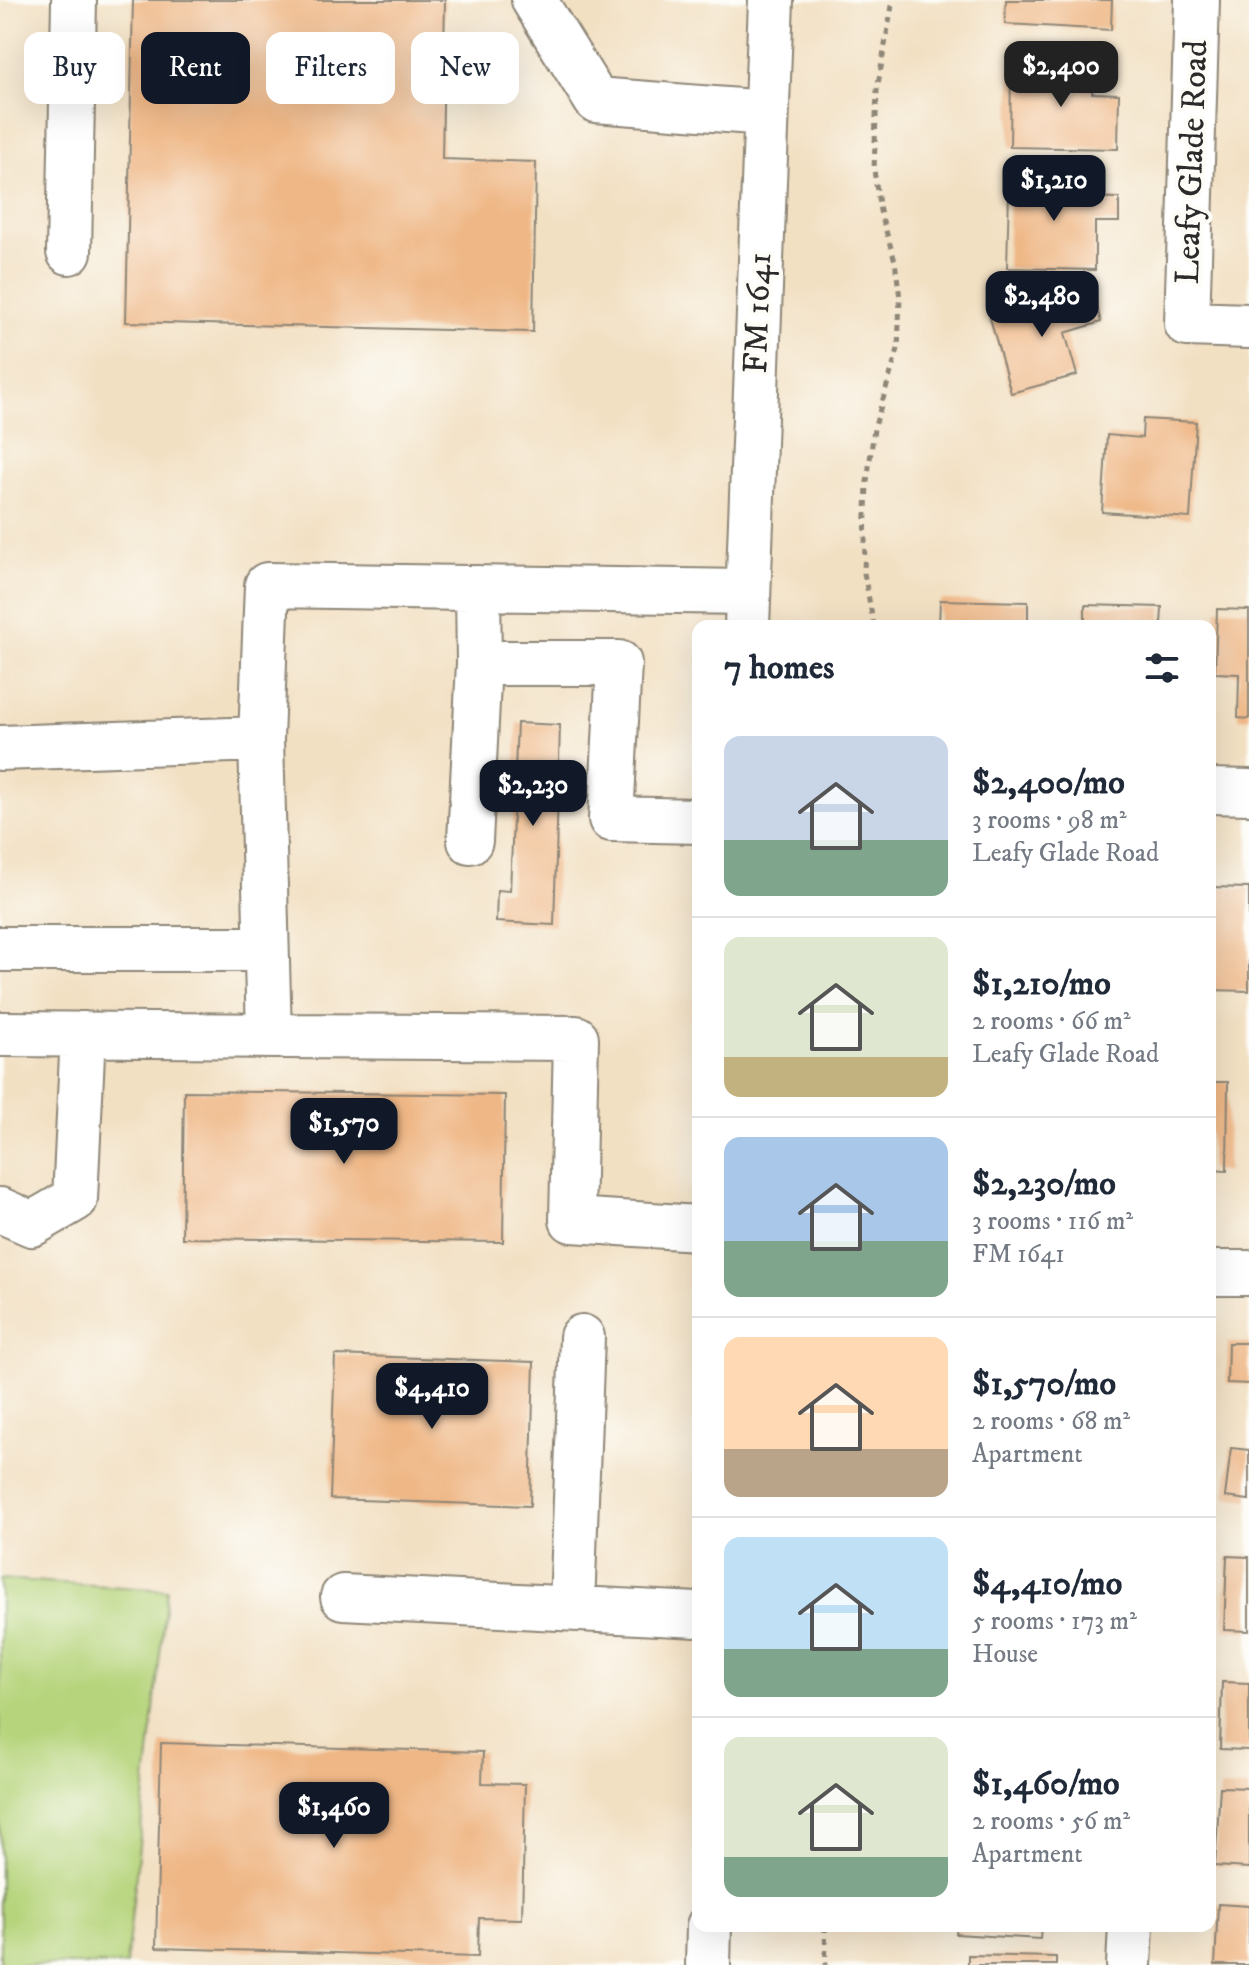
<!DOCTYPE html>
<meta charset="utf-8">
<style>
body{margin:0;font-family:"IM FELL DW Pica",serif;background:#f2f2f3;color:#1f2937;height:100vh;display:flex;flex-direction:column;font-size:30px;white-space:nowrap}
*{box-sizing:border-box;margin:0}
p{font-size:26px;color:#747a83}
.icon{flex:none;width:44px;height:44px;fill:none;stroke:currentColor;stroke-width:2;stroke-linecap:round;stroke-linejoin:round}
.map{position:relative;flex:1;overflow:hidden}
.sheet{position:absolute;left:692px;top:620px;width:524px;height:1312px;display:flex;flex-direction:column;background:#fff;border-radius:16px;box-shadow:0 8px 32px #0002}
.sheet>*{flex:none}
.hud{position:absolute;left:24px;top:32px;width:548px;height:72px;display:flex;gap:16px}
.price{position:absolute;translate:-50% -68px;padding:0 18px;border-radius:16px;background:#111827;color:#fff;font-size:26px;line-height:52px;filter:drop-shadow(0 2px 4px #0008)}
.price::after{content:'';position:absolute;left:50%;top:48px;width:24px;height:18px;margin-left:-12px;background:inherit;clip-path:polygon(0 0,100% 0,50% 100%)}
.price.current{background:#222;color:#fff}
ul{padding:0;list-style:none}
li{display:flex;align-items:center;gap:24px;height:200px;padding:0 32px}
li+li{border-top:2px solid #e0e1e3}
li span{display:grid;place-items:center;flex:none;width:224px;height:160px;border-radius:16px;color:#555}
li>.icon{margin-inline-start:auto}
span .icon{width:96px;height:96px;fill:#fffc;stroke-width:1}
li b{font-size:34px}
h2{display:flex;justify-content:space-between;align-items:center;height:96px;padding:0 32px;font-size:34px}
.tag{padding:0 28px;border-radius:16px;background:#fff;box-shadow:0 8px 32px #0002;font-size:28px;line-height:72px}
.tag.current{background:#111827;color:#fff}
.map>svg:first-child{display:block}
.green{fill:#b6d47b;stroke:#708053;stroke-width:2}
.building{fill:#efb786}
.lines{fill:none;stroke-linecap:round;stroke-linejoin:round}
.minor-casing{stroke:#8e8677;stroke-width:48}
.major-casing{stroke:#8e8677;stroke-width:48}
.path{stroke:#8e8677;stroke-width:5;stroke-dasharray:6 6;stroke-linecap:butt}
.minor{stroke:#fff;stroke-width:44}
.major{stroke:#fff;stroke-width:44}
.labels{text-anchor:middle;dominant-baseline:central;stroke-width:8;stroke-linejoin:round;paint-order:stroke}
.street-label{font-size:34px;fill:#2b2b2b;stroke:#fdfcf7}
</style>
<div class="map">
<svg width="1249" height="1965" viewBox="0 0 1249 1965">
<rect width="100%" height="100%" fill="#fdfcf7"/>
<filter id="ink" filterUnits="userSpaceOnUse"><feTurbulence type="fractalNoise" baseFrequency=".0125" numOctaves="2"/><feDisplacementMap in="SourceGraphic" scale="16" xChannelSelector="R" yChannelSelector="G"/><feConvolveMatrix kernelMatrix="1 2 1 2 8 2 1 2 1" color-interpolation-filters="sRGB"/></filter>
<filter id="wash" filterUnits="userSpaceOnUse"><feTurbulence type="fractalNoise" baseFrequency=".006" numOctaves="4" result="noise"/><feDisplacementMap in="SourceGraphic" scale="32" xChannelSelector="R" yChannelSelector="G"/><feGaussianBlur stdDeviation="1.8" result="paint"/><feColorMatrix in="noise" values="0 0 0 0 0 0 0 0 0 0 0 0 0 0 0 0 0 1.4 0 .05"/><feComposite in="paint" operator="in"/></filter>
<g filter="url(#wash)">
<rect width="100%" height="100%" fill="#f2e0c3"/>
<path class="green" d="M0 1579 167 1590 126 1965H0Z"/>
<g id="blocks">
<path class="building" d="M133 0H445L442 159 536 162 533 332 126 322Z
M1006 0H1112L1111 30 1005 24Z
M1011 64 1092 66V93L1119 94 1118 149 1010 147Z
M1021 168 1070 169 1069 197 1119 198V222H1095V270L1007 268 1009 190 1021 191Z
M1092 289 1101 322 1065 333 1077 375 1011 393 990 318Z
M1143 419 1196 422 1190 518 1102 512 1107 435 1142 438Z
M940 600 1028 602V626H939Z
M1085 605 1162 607 1161 626H1085Z
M1217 609 1249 610V719L1238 718 1239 674 1215 673Z
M517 723 560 725 554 925 496 922 497 890 510 891Z
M1210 887 1249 888V991L1210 990Z
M1210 1082H1228L1227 1171 1210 1170Z
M184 1091 505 1095 503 1242 182 1238Z
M1228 1343H1249V1384L1227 1383Z
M335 1355 534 1362 530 1506 330 1499Z
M1231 1448 1249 1450V1500L1225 1497Z
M1227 1556 1249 1557V1631L1224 1630Z
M1222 1682 1249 1683V1750L1220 1749Z
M161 1743 483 1752 482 1783 525 1784 522 1919 479 1918 478 1957 156 1948Z
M1220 1787 1249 1788V1868L1215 1866Z
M1218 1904 1249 1906V1965H1215Z
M957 1926H1041L1040 1939 956 1934Z
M968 1955 1056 1957V1965H968Z"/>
</g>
</g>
<g filter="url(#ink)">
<use href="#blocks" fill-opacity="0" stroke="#8e8677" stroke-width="2"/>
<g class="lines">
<defs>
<path id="minor" d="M534 0 596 100 766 113
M1197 0 1187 324 1249 326
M69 252 74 0
M478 588 479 663H619L611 819 698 821
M261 739 269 1035
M0 748 261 739 267 585 748 592
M1210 791 1249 792
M470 841 479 663
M0 949H266
M0 1034 576 1038 572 1220 698 1228
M0 1210 32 1224 75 1199 83 1034
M1210 1273H1249
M343 1597 698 1615
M572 1608 582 1337
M1129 1965 1131 1926"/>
<path id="major" d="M747 626 771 0
M708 1965 709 1926"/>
</defs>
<use href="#minor" class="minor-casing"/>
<use href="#major" class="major-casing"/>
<path class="path" d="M874 626 864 573 867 482 874 429 898 349 900 298 895 261 880 211 874 170 877 90 893 0
M825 1926 826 1965"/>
<use href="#minor" class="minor"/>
<use href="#major" class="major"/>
</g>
</g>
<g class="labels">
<g class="street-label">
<text transform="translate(1192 162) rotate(-88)">Leafy Glade Road</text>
<text transform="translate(758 313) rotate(-88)">FM 1641</text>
</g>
</g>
</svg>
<b class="price current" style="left:1061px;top:109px">$2,400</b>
<b class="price" style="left:1054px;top:223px">$1,210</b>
<b class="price" style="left:1042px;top:339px">$2,480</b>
<b class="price" style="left:533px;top:828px">$2,230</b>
<b class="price" style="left:344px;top:1166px">$1,570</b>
<b class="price" style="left:432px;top:1431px">$4,410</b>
<b class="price" style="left:334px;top:1850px">$1,460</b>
<div class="hud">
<a class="tag">Buy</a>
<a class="tag current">Rent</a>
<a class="tag">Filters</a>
<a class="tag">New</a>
</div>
<section class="sheet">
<h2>7 homes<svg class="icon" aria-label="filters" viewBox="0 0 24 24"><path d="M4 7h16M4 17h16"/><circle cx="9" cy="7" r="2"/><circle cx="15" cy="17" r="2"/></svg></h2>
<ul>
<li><span style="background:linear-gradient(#c9d6e8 65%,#7fa58c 0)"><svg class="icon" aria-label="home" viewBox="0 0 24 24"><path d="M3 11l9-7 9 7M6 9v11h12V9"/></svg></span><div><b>$2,400/mo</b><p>3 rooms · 98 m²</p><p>Leafy Glade Road</p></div></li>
<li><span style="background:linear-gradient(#dfe7d0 75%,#c2b280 0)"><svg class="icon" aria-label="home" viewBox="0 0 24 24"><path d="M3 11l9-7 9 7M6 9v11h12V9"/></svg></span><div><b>$1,210/mo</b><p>2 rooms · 66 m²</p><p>Leafy Glade Road</p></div></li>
<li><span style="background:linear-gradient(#a9c7e8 65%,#7fa58c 0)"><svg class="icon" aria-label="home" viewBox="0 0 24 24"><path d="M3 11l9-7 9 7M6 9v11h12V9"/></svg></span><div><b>$2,230/mo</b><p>3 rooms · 116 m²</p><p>FM 1641</p></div></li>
<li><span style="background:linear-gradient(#ffd9b3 70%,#b9a48a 0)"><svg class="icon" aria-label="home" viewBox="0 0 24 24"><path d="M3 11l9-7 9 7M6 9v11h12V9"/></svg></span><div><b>$1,570/mo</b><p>2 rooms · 68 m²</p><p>Apartment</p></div></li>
<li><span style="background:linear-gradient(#bfe0f5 70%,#7fa58c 0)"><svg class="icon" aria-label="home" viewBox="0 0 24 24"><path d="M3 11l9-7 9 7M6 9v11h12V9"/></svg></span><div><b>$4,410/mo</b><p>5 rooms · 173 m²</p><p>House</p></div></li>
<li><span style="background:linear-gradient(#dfe7d0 75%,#7fa58c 0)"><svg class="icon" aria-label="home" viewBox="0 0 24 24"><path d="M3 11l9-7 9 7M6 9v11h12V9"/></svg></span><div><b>$1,460/mo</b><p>2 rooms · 56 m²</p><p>Apartment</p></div></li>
</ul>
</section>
</div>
